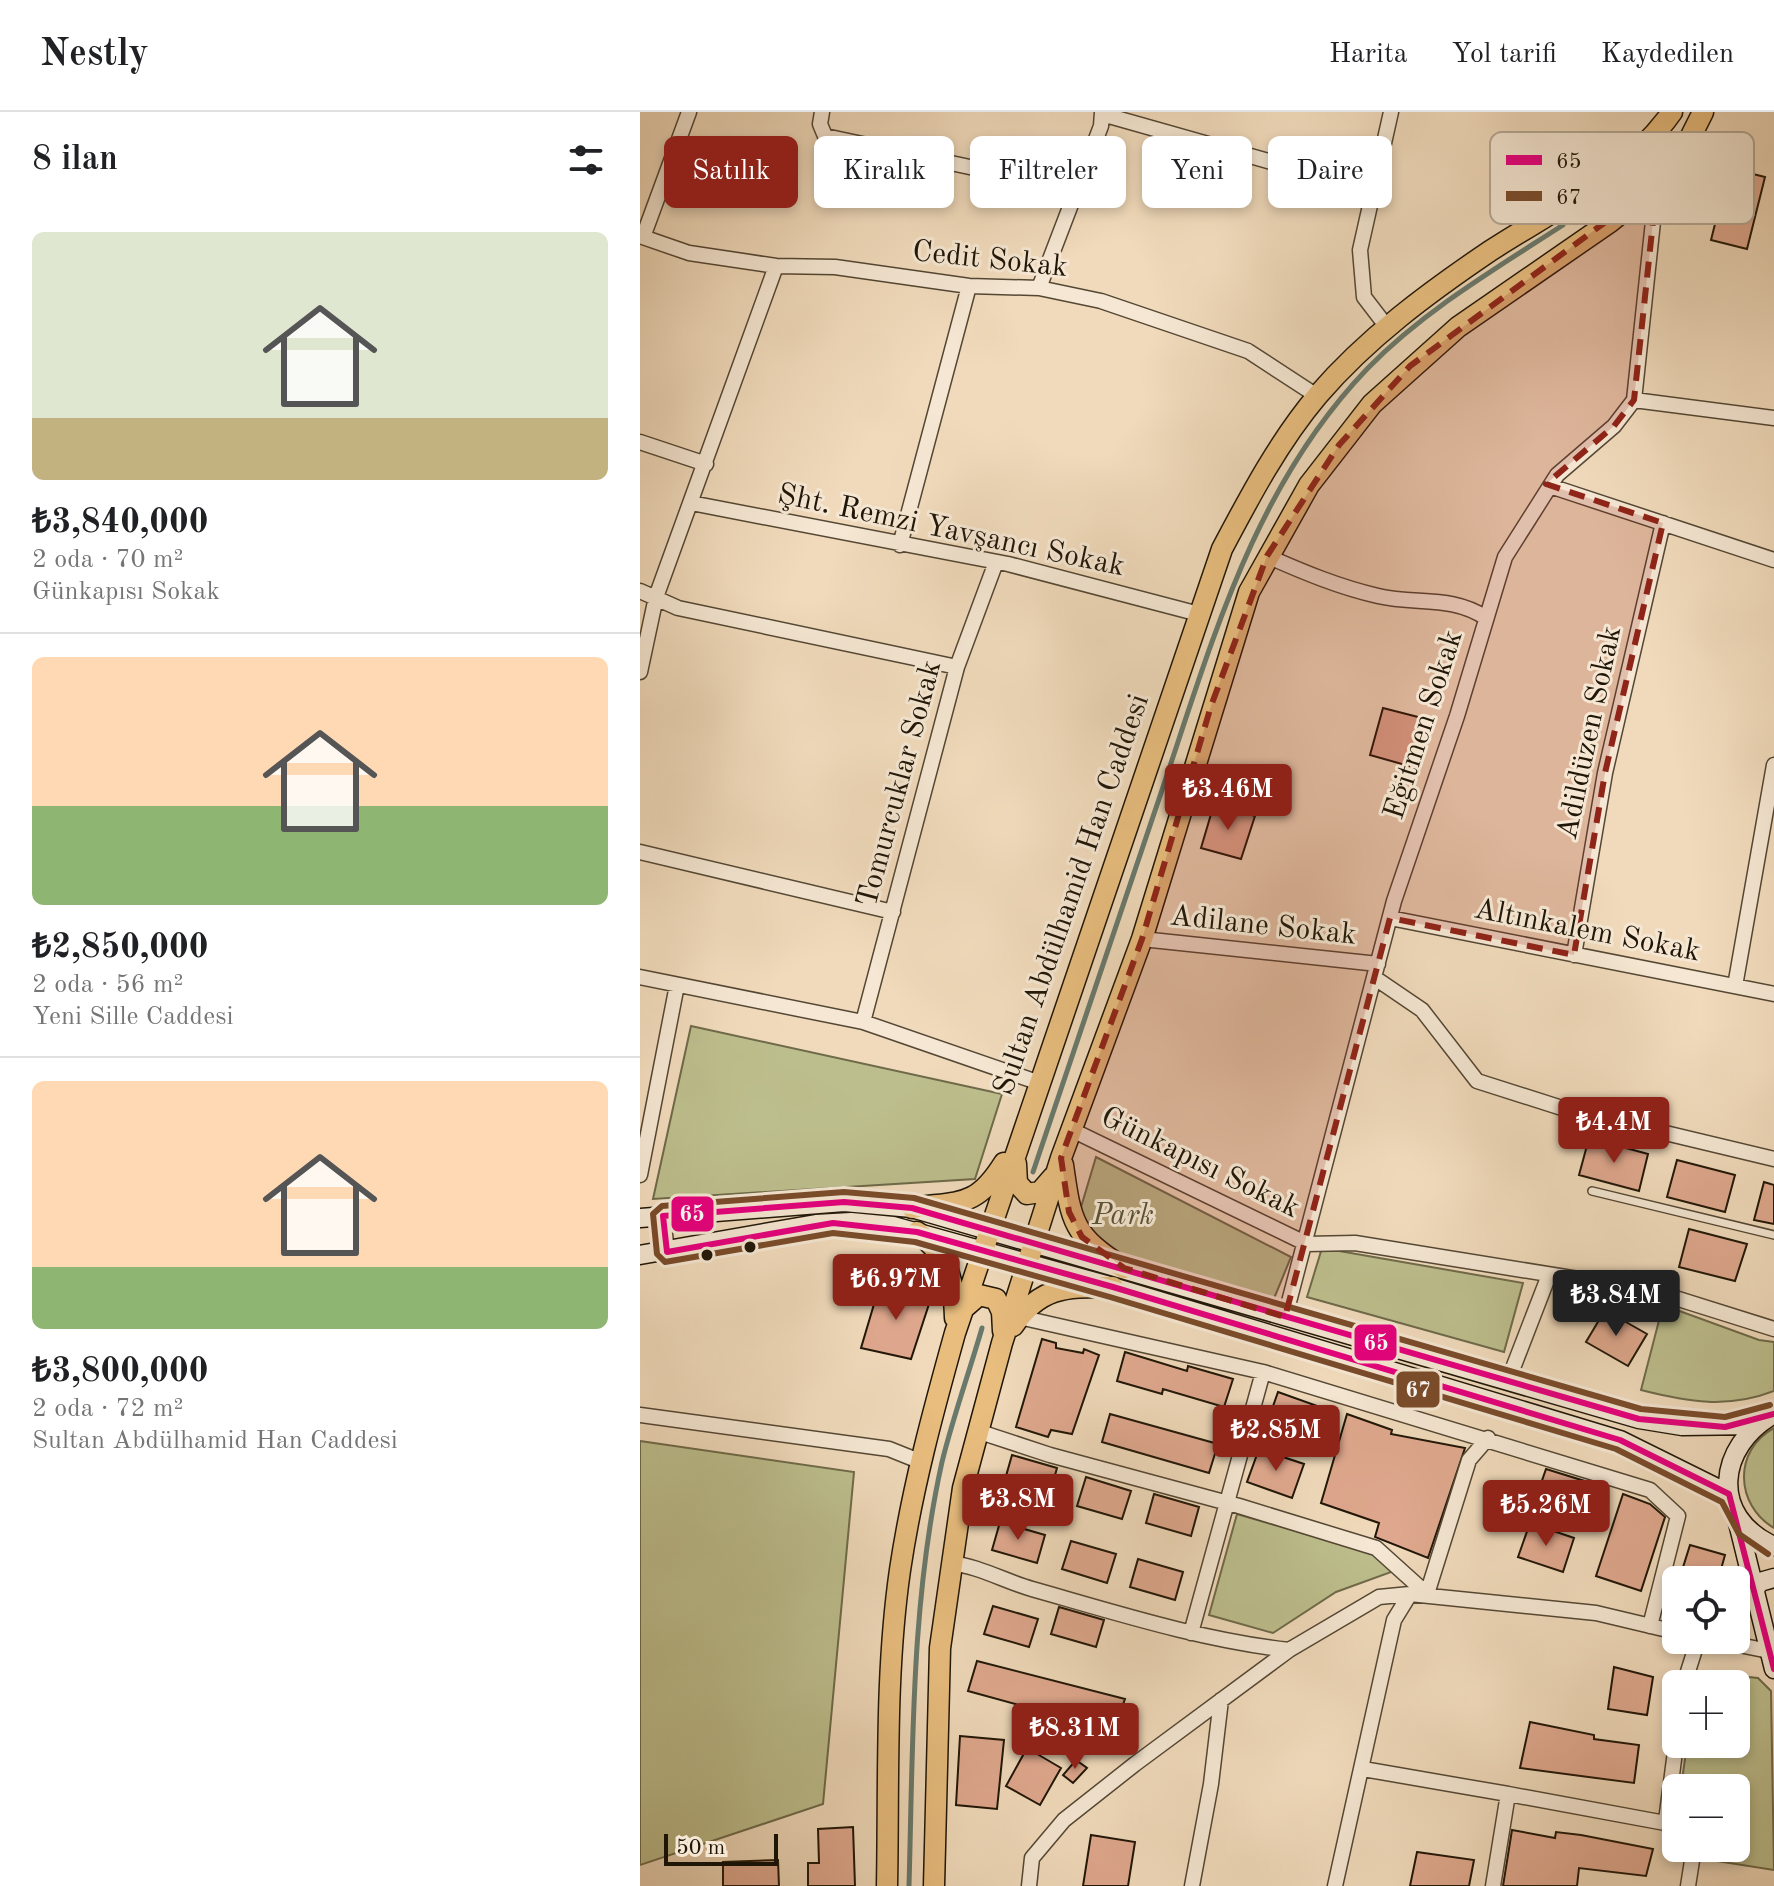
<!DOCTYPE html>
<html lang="tr">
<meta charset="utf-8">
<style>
body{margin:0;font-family:"Old Standard TT",serif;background:#f6f6f6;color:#202124;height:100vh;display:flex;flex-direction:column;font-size:30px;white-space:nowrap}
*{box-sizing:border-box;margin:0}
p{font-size:26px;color:#757577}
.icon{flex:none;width:44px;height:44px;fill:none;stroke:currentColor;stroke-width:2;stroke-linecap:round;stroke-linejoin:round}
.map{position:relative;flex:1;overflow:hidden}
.sheet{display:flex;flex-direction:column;background:#fff;width:640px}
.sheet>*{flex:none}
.hud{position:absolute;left:24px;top:24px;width:760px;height:72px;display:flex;gap:16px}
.buttons{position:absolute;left:1022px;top:1454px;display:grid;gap:16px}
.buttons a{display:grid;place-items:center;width:88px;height:88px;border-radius:12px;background:#fff;box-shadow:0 4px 12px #0003;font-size:40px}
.scale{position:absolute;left:24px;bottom:20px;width:114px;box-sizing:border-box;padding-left:8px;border:4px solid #201607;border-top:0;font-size:22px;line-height:28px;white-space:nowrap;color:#201607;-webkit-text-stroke:6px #f5e7d3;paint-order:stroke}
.price{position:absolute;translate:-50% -68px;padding:0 18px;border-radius:8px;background:#8f2418;color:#fff;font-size:26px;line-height:52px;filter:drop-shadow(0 2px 4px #0008)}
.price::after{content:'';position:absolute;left:50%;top:48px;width:24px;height:18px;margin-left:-12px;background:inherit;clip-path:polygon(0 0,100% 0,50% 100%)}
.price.active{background:#222;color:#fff}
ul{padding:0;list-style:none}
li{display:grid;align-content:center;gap:16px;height:424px;padding:0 32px}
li+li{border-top:2px solid #e0e0e0}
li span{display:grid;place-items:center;height:248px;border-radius:12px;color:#555}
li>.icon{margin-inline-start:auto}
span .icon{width:144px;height:144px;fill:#fffc;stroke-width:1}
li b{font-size:34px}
h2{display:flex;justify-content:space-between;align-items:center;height:96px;padding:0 32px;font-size:34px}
.pill{padding:0 28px;border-radius:12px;background:#fff;box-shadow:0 4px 12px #0003;font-size:28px;line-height:72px}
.pill.active{background:#8f2418;color:#fff}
header{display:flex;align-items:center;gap:48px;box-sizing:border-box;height:112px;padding:0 40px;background:#fff;border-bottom:2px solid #e0e0e0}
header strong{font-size:38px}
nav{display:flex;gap:44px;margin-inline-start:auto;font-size:28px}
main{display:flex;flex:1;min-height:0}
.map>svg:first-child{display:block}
.green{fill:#bdbe8d;stroke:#6e6a4a;stroke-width:2}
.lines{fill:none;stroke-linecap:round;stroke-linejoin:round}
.stream{stroke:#69796c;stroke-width:5}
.building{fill:#dfa88e;stroke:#201607;stroke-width:2}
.lane-casing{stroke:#544734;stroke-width:10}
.street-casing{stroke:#544734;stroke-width:17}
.secondary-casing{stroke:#201607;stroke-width:21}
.primary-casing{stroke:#201607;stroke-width:23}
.lane{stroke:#f5e7d3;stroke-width:7}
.street{stroke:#f5e7d3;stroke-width:14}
.secondary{stroke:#f5e7d3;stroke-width:18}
.primary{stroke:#e8bd7e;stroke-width:20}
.bus-1-casing{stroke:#f5e7d3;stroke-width:12}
.bus-2-casing{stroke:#f5e7d3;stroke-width:12}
.bus-1{stroke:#e5007d;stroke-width:6}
.bus-2{stroke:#7a4b2a;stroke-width:6}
.marked{fill:#8f2418;fill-opacity:0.2;stroke:#8f2418;stroke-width:6;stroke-dasharray:16 10;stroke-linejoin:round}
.bus-dot{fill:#201607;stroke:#f5e7d3;stroke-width:3}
.labels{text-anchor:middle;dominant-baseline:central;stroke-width:6;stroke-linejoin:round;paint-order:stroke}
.street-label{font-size:30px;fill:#201607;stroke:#f5e7d3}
.park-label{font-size:30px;font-style:italic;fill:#575136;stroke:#f5e7d3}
.key{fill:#f5e7d3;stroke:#b5a896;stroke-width:2}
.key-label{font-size:22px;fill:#201607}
.line-badge{stroke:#f5e7d3;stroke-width:3}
.badge-label{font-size:22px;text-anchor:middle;font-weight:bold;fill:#fff}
</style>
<header>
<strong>Nestly</strong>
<nav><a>Harita</a><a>Yol tarifi</a><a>Kaydedilen</a></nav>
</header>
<main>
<section class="sheet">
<h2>8 ilan<svg class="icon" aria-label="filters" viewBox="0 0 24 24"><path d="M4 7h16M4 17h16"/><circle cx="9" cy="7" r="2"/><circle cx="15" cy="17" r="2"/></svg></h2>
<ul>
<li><span style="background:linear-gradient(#dfe7d0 75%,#c2b280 0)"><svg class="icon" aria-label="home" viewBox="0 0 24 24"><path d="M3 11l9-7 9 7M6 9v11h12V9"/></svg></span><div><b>₺3,840,000</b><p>2 oda · 70 m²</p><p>Günkapısı Sokak</p></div></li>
<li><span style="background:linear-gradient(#ffd9b3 60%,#8fb573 0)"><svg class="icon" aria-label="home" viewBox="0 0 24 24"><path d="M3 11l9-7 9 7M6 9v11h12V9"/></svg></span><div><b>₺2,850,000</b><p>2 oda · 56 m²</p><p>Yeni Sille Caddesi</p></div></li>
<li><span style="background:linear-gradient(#ffd9b3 75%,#8fb573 0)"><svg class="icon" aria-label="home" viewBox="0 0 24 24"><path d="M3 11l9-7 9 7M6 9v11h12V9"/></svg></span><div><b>₺3,800,000</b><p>2 oda · 72 m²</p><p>Sultan Abdülhamid Han Caddesi</p></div></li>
</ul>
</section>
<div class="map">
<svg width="1134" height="1774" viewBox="0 0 1134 1774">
<rect width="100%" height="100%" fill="#f0dabb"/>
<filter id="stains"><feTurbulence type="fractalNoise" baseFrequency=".0025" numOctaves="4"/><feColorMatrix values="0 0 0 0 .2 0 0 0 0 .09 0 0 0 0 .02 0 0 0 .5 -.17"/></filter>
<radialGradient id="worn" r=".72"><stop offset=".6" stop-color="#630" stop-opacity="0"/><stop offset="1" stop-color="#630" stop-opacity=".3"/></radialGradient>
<path class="green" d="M51 914 362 982 335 1067 13 1087Z
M456 1045 651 1145 633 1189 440 1136 433 1122Z
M682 1136 883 1171 864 1240 667 1185Z
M1023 1193 1119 1228 1134 1230V1279C1088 1297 1048 1290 1001 1278Z
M1134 1316V1416C1095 1393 1093 1338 1134 1316Z
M0 1329 214 1360 183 1692 0 1753Z
M597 1402 749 1446 754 1459 696 1480 633 1521 569 1503Z
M1069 1561 1118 1566 1131 1579 1134 1758 1070 1748 1071 1736H1096V1676H1041L1047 1632H1096V1572H1058Z"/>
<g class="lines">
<path class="stream" d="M393 1060C436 934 479 808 521 681 572 530 614 374 728 256 785 198 855 157 923 113
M269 1774C273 1633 271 1489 302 1350 313 1305 329 1261 342 1216"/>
</g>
<path class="building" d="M1089 56 1125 65 1107 137 1071 128Z
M743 596 782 606 769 654 730 643Z
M574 692 615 704 601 747 561 736Z
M949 1026 1008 1042 999 1079 939 1063Z
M1037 1048 1095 1063 1085 1100 1027 1085Z
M1124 1070 1134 1073V1112L1114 1108Z
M1049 1117 1107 1132 1095 1169 1039 1155Z
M240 1172 291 1186 271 1247 221 1236Z
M965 1198 1007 1222 988 1254 946 1230Z
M402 1227 416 1231V1236L443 1241 444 1237 459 1243 432 1322 411 1318 408 1325 376 1315Z
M485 1240 547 1259 548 1254 593 1267 584 1295 523 1277 522 1282 477 1269Z
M638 1280 683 1296 671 1329 626 1314Z
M470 1302 578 1332 569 1361 462 1330Z
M707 1302 752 1318 751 1322 825 1336 788 1446 735 1425 739 1411 681 1391Z
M619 1337 664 1352 652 1386 607 1370Z
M372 1343 417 1356 409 1385 364 1371Z
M906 1357 951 1371 940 1402 896 1386Z
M446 1365 491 1379 482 1407 437 1394Z
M514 1382 559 1395 551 1424 506 1411Z
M983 1382 1010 1392 1025 1405 1001 1479 956 1464Z
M360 1410 405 1423 397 1451 352 1438Z
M890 1411 934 1426 923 1460 878 1445Z
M431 1429 476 1442 467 1471 422 1457Z
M1050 1433 1085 1443 1078 1468H1039Z
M498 1447 543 1460 535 1488 490 1475Z
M353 1494 398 1507 389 1535 344 1522Z
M419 1495 464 1508 456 1535 411 1522Z
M337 1549 485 1587 473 1619 328 1579Z
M974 1555 1013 1565 1007 1603 968 1597Z
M890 1610 954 1623V1627L999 1633 994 1671 880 1656Z
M320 1624 364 1628 357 1697 316 1693Z
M387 1636 421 1656 400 1693 366 1674Z
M436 1648 447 1656 433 1671 423 1663Z
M213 1715 215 1774H168V1751H179L178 1717Z
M872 1718 915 1726 916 1720 941 1723 1013 1737 1006 1764 939 1756 937 1774H863Z
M451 1723 495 1730 488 1774H443Z
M777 1740 834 1748 829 1774H770Z
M138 1748 139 1774H83V1750Z"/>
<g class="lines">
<defs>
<path id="lane" d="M952 1079 1134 1123"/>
<path id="street" d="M182 0 180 12 185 24 437 78
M462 2 734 79
M0 124 49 141 136 154 195 155 329 174 399 176 461 189 608 239 677 284
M3 125 49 0
M399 176 461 14 462 0
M747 215 724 185 720 138 751 0
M994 288 1134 306
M0 330 66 352
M910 374 1134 448
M51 391 368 452 559 502
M260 433 329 174
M627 444C663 460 699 475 738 484 776 493 812 483 846 506
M0 479 38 496 317 555
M0 560 16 485 136 154
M0 740 253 800
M750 806 1134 882
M502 827 738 852
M934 843 965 661 1023 411
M0 865 223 910 400 971
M735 866 782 898 837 969 925 997 1134 1047
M1095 874 1134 653
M223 910 317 555 356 450
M432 1018 667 1132 715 1131 1013 1179 1134 1217
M0 1063 37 873
M23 1104 27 1140
M379 1205 623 1260 1010 1378 1038 1404 1010 1514
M645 1205 754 789 817 604 865 445 917 363 974 314 994 288 1017 72
M868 1269 909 1163
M0 1303 249 1337 279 1349
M337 1319 410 1343 599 1394 736 1436 787 1482
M310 1451C339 1454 364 1469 392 1477 477 1501 561 1528 649 1538
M787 1482 829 1348 848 1326
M551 1521 623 1260
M1074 1528 1129 1539
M1044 1572 1058 1528
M723 1657 868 1682 853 1774
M868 1682 1036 1713
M1026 1709 1036 1632
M389 1774 392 1746 424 1708 495 1652 649 1538 739 1485 770 1482
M552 1774 571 1672 581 1588
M695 1774 754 1508 770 1482 956 1501 1036 1520
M1048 1774 1054 1736"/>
<path id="secondary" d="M0 1106 204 1090 272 1096 999 1307 1042 1314 1115 1313
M0 1143 176 1112 211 1110 253 1114 473 1175 980 1328 1089 1382
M1134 1302C1077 1334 1069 1405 1134 1434
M1097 1407 1134 1557
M1114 1478 1120 1470 1134 1466"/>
<path id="primary" d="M376 1052 377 1071 387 1082 400 1080 413 1065
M423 1053C431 1110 433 1124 484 1156
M272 1096C320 1089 336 1096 364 1051
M277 1120C309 1144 314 1168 315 1206
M324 1196 339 1183 356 1187 362 1200 363 1219
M373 1214C401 1173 428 1175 473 1175
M247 1774C249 1669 245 1562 260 1458 272 1377 293 1300 315 1221L582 437C610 384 639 329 678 283 727 226 788 181 850 139 913 98 988 63 1032 0
M294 1774 300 1536 323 1376 362 1231 421 1046 502 827 609 480 669 373 732 292 818 215 970 110 1017 72 1043 40 1063 0"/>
</defs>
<use href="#lane" class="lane-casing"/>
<use href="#street" class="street-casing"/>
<use href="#secondary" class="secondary-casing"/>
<use href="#primary" class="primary-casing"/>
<use href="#lane" class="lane"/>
<use href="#street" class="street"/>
<use href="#secondary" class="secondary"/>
<use href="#primary" class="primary"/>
<defs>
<path id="bus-1" d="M1134 1302 1085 1315 999 1307 272 1096 204 1090 23 1104 27 1140 193 1111 277 1120 473 1175 980 1328 1089 1382 1134 1557"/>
<path id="bus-2" d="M1128 1442 1099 1422 1082 1390 976 1337 470 1185 275 1130 193 1121 25 1150 17 1142 13 1102 22 1094 204 1080 274 1086 1001 1297 1085 1305 1130 1293"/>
</defs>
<use href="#bus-1" class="bus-1-casing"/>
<use href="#bus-2" class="bus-2-casing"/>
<use href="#bus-1" class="bus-1"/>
<use href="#bus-2" class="bus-2"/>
</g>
<path class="marked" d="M1017 72 994 288 974 314 906 372 1023 411 965 661 934 843 750 806 645 1205 484 1156 442 1125 429 1100 421 1046 502 827 571 594 627 444 699 333 770 254Z"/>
<g class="bus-dot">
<circle cx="110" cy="1135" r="7"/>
<circle cx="67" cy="1143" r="7"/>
</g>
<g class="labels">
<g class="street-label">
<text transform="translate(350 148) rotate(6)">Cedit Sokak</text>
<text transform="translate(311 419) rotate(12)">Şht. Remzi Yavşancı Sokak</text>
<text transform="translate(784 613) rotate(-72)">Eğitmen Sokak</text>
<text transform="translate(950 621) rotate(-78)">Adildüzen Sokak</text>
<text transform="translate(260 672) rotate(-75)">Tomurcuklar Sokak</text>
<text transform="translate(432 783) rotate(-71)">Sultan Abdülhamid Han Caddesi</text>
<text transform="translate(623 814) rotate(6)">Adilane Sokak</text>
<text transform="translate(947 819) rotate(11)">Altınkalem Sokak</text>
<text transform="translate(560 1051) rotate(26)">Günkapısı Sokak</text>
</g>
<g class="park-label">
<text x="483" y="1104">Park</text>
</g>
</g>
<rect x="850" y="20" width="264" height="92" rx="12" class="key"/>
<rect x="866" y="43" width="36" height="10" fill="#e5007d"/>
<rect x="866" y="79" width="36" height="10" fill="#7a4b2a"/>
<g class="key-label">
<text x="916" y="56">65</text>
<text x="916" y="92">67</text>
</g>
<g class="line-badge">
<rect x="30" y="1083" width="45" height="38" rx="8" fill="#e5007d"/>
<rect x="713" y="1211" width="45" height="39" rx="8" fill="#e5007d"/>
<rect x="755" y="1258" width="46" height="39" rx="8" fill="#7a4b2a"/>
</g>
<g class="badge-label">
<text x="52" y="1109">65</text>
<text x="736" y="1238">65</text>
<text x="778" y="1285">67</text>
</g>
<rect width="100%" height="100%" filter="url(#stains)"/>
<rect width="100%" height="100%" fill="url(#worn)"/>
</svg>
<div class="buttons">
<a><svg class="icon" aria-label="locate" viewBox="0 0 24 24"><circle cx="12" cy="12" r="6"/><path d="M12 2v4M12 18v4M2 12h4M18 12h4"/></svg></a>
<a>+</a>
<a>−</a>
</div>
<div class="scale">50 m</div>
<b class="price" style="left:588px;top:720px">₺3.46M</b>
<b class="price" style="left:974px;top:1053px">₺4.4M</b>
<b class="price" style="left:256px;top:1210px">₺6.97M</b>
<b class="price active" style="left:976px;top:1226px">₺3.84M</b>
<b class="price" style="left:636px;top:1361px">₺2.85M</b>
<b class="price" style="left:378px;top:1430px">₺3.8M</b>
<b class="price" style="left:906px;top:1436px">₺5.26M</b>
<b class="price" style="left:435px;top:1659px">₺8.31M</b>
<div class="hud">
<a class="pill active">Satılık</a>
<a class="pill">Kiralık</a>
<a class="pill">Filtreler</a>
<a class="pill">Yeni</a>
<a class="pill">Daire</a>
</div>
</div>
</main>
